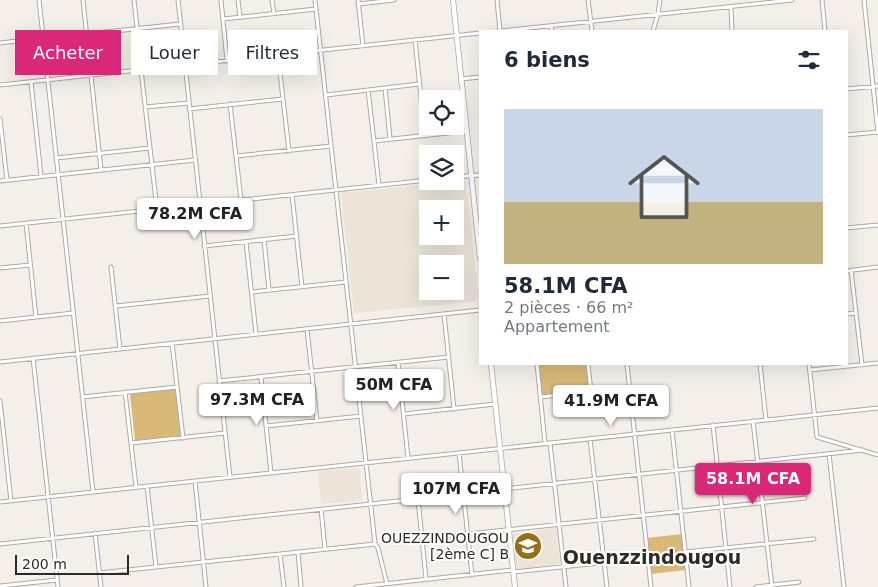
<!DOCTYPE html>
<html lang="fr">
<meta charset="utf-8">
<style>
body{margin:0;font-family:"DejaVu Sans",sans-serif;background:#f6f6f7;color:#1f2937;height:100vh;display:flex;flex-direction:column;font-size:19px;white-space:nowrap}
*{box-sizing:border-box;margin:0}
p{font-size:16px;color:#747a83}
.icon{flex:none;width:28px;height:28px;fill:none;stroke:currentColor;stroke-width:2;stroke-linecap:round;stroke-linejoin:round}
.map{position:relative;flex:1;overflow:hidden}
.drawer{position:absolute;left:479px;top:30px;width:369px;height:335px;display:flex;flex-direction:column;background:#fff;border-radius:0px;box-shadow:0 5px 20px #0002}
.drawer>*{flex:none}
.top-card{position:absolute;left:15px;top:30px;width:389px;height:45px;display:flex;gap:10px}
.tools{position:absolute;left:419px;top:90px;display:grid;gap:10px}
.tools a{display:grid;place-items:center;width:45px;height:45px;border-radius:0px;background:#fff;box-shadow:0 5px 20px #0002;font-size:25px}
.scale{position:absolute;left:15px;bottom:12px;width:114px;box-sizing:border-box;padding-left:5px;border:2px solid #2c2b28;border-top:0;font-size:14px;line-height:18px;white-space:nowrap;color:#2c2b28;-webkit-text-stroke:4px #fffefb;paint-order:stroke}
.price{position:absolute;translate:-50% -42px;padding:0 11px;border-radius:5px;background:#fff;color:#222;font-size:16px;line-height:32px;filter:drop-shadow(0 1px 2px #0008)}
.price::after{content:'';position:absolute;left:50%;top:30px;width:15px;height:11px;margin-left:-8px;background:inherit;clip-path:polygon(0 0,100% 0,50% 100%)}
.price.active{background:#db2777;color:#fff}
ul{padding:0;list-style:none}
li{display:grid;align-content:center;gap:10px;height:265px;padding:0 25px}
li+li{border-top:1px solid #e0e1e3}
li span{display:grid;place-items:center;height:155px;border-radius:0px;color:#555}
li>.icon{margin-inline-start:auto}
span .icon{width:90px;height:90px;fill:#fffc;stroke-width:1}
li b{font-size:21px}
h2{display:flex;justify-content:space-between;align-items:center;height:60px;padding:0 25px;font-size:21px}
.tag{padding:0 18px;border-radius:0px;background:#fff;box-shadow:0 5px 20px #0002;font-size:18px;line-height:45px}
.tag.active{background:#db2777;color:#fff}
.map>svg:first-child{display:block}
.built{fill:#ebe4d7;fill-rule:evenodd}
.green{fill:#d8b978}
.lines{fill:none;stroke-linecap:round;stroke-linejoin:round}
.street-casing{stroke:#adaaa4;stroke-width:5}
.secondary-casing{stroke:#adaaa4;stroke-width:6}
.street{stroke:#fff;stroke-width:3}
.secondary{stroke:#fff;stroke-width:4.5}
.labels{text-anchor:middle;dominant-baseline:central;stroke-width:4;stroke-linejoin:round;paint-order:stroke}
.poi-label{font-size:14px;fill:#2c2b28;stroke:#fffefb;text-anchor:end}
.district-label{font-size:19px;font-weight:bold;fill:#2c2b28;stroke:#fffefb}
</style>
<div class="map">
<svg width="878" height="587" viewBox="0 0 878 587">
<rect width="100%" height="100%" fill="#f4f0e9"/>
<path class="built" d="M466 180 479 301 354 313 341 193ZM428 209H455V236H428ZM428 264H455V291H428Z
M358 468 360 470 362 500 321 504 318 471Z
M556 528 560 564 516 569 512 534Z"/>
<path class="green" d="M539 364H586L589 392 542 396Z
M176 389 181 437 135 441 130 394Z
M682 534 686 570 651 574 647 538Z"/>
<g class="lines">
<defs>
<path id="street" d="M39 0 93 492
M83 0 101 170
M134 0 137 28
M178 0 230 477
M221 0 227 61
M238 0 240 17
M272 0 274 13
M315 0 375 544 378 548 387 584
M358 0 363 46
M497 0 500 31
M588 0 592 31
M822 0 825 31
M864 0 878 133
M358 4 394 0
M731 7 732 31
M223 19 316 9
M551 26 552 31
M500 31 792 0
M653 31 658 14 660 0
M87 34 180 24
M415 40 425 135
M0 43 43 38
M278 55 289 151
M141 70 157 209
M461 79 480 77
M31 82 41 176
M0 85 480 33
M385 88 390 139
M846 89 878 86
M368 90 379 185
M326 95 419 84
M230 104 241 200
M145 107 189 103
M189 109 283 99
M0 119 7 180
M846 135 878 132
M374 141 466 131
M236 156 331 146
M56 158 150 148
M455 177 480 175
M0 181 195 160
M292 195 302 287
M26 223 36 317
M0 226 428 180
M846 228 878 225
M264 240 269 290
M246 242 256 334
M204 246 297 236
M111 267 120 349
M0 268 30 265
M851 270 862 365
M846 271 878 267
M252 292 346 282
M116 306 210 296
M444 314 454 409
M846 314 856 313
M0 321 73 313
M307 329 317 421
M172 343 183 438
M33 358 58 587
M0 362 480 310
M398 362 408 458
M537 364 545 443
M588 364 591 392
M627 364 651 587
M760 364 766 420
M809 364 817 437 878 455
M810 370 878 363
M261 377 271 473
M219 381 449 357
M125 392 136 487
M82 397 177 387
M540 397 629 388
M0 401 11 501
M404 414 495 404
M753 421 772 587
M713 425 730 587
M266 426 361 416
M672 430 689 587
M590 439 607 587
M131 443 225 433
M550 443 566 587
M459 453 472 575
M829 454 844 587
M195 481 206 587
M147 486 156 567
M504 489 863 450
M418 499 426 579
M0 502 878 408
M321 509 325 549
M95 533 101 587
M422 539 805 498
M0 544 463 494
M298 552 301 587
M685 552 814 539
M280 554 284 587
M513 572 648 558
M99 573 375 544
M0 586 57 580
M356 587 513 570
M756 587 799 582"/>
<path id="secondary" d="M453 0 480 258
M491 364 515 587"/>
</defs>
<use href="#street" class="street-casing"/>
<use href="#secondary" class="secondary-casing"/>
<use href="#street" class="street"/>
<use href="#secondary" class="secondary"/>
</g>
<defs>
<symbol id="school-disc" viewBox="-11 -11 22 22"><circle r="9.5" fill="#947119" stroke="#fffefb"/><path d="M0-5L7-2L0 1L-7-2ZM-4 1L0 2.5L4 1V4Q0 6-4 4Z" fill="#fff"/></symbol>
</defs>
<g fill-rule="evenodd">
<use href="#school-disc" x="512" y="530" width="32" height="32"/>
</g>
<g class="labels">
<g class="poi-label">
<text x="509" y="538">OUEZZINDOUGOU<tspan x="509" dy="16">[2ème C] B</tspan></text>
</g>
<g class="district-label">
<text x="652" y="557">Ouenzzindougou</text>
</g>
</g>
</svg>
<div class="tools">
<a><svg class="icon" aria-label="locate" viewBox="0 0 24 24"><circle cx="12" cy="12" r="6"/><path d="M12 2v4M12 18v4M2 12h4M18 12h4"/></svg></a>
<a><svg class="icon" aria-label="layers" viewBox="0 0 24 24"><path d="M12 4l9 5-9 5-9-5zM3 14l9 5 9-5"/></svg></a>
<a>+</a>
<a>−</a>
</div>
<div class="scale">200 m</div>
<b class="price" style="left:195px;top:240px">78.2M CFA</b>
<b class="price" style="left:394px;top:411px">50M CFA</b>
<b class="price" style="left:257px;top:426px">97.3M CFA</b>
<b class="price" style="left:611px;top:427px">41.9M CFA</b>
<b class="price active" style="left:753px;top:505px">58.1M CFA</b>
<b class="price" style="left:456px;top:515px">107M CFA</b>
<div class="top-card">
<a class="tag active">Acheter</a>
<a class="tag">Louer</a>
<a class="tag">Filtres</a>
</div>
<section class="drawer">
<h2>6 biens<svg class="icon" aria-label="filters" viewBox="0 0 24 24"><path d="M4 7h16M4 17h16"/><circle cx="9" cy="7" r="2"/><circle cx="15" cy="17" r="2"/></svg></h2>
<ul>
<li><span style="background:linear-gradient(#c9d6e8 60%,#c2b280 0)"><svg class="icon" aria-label="home" viewBox="0 0 24 24"><path d="M3 11l9-7 9 7M6 9v11h12V9"/></svg></span><div><b>58.1M CFA</b><p>2 pièces · 66 m²</p><p>Appartement</p></div></li>
</ul>
</section>
</div>
